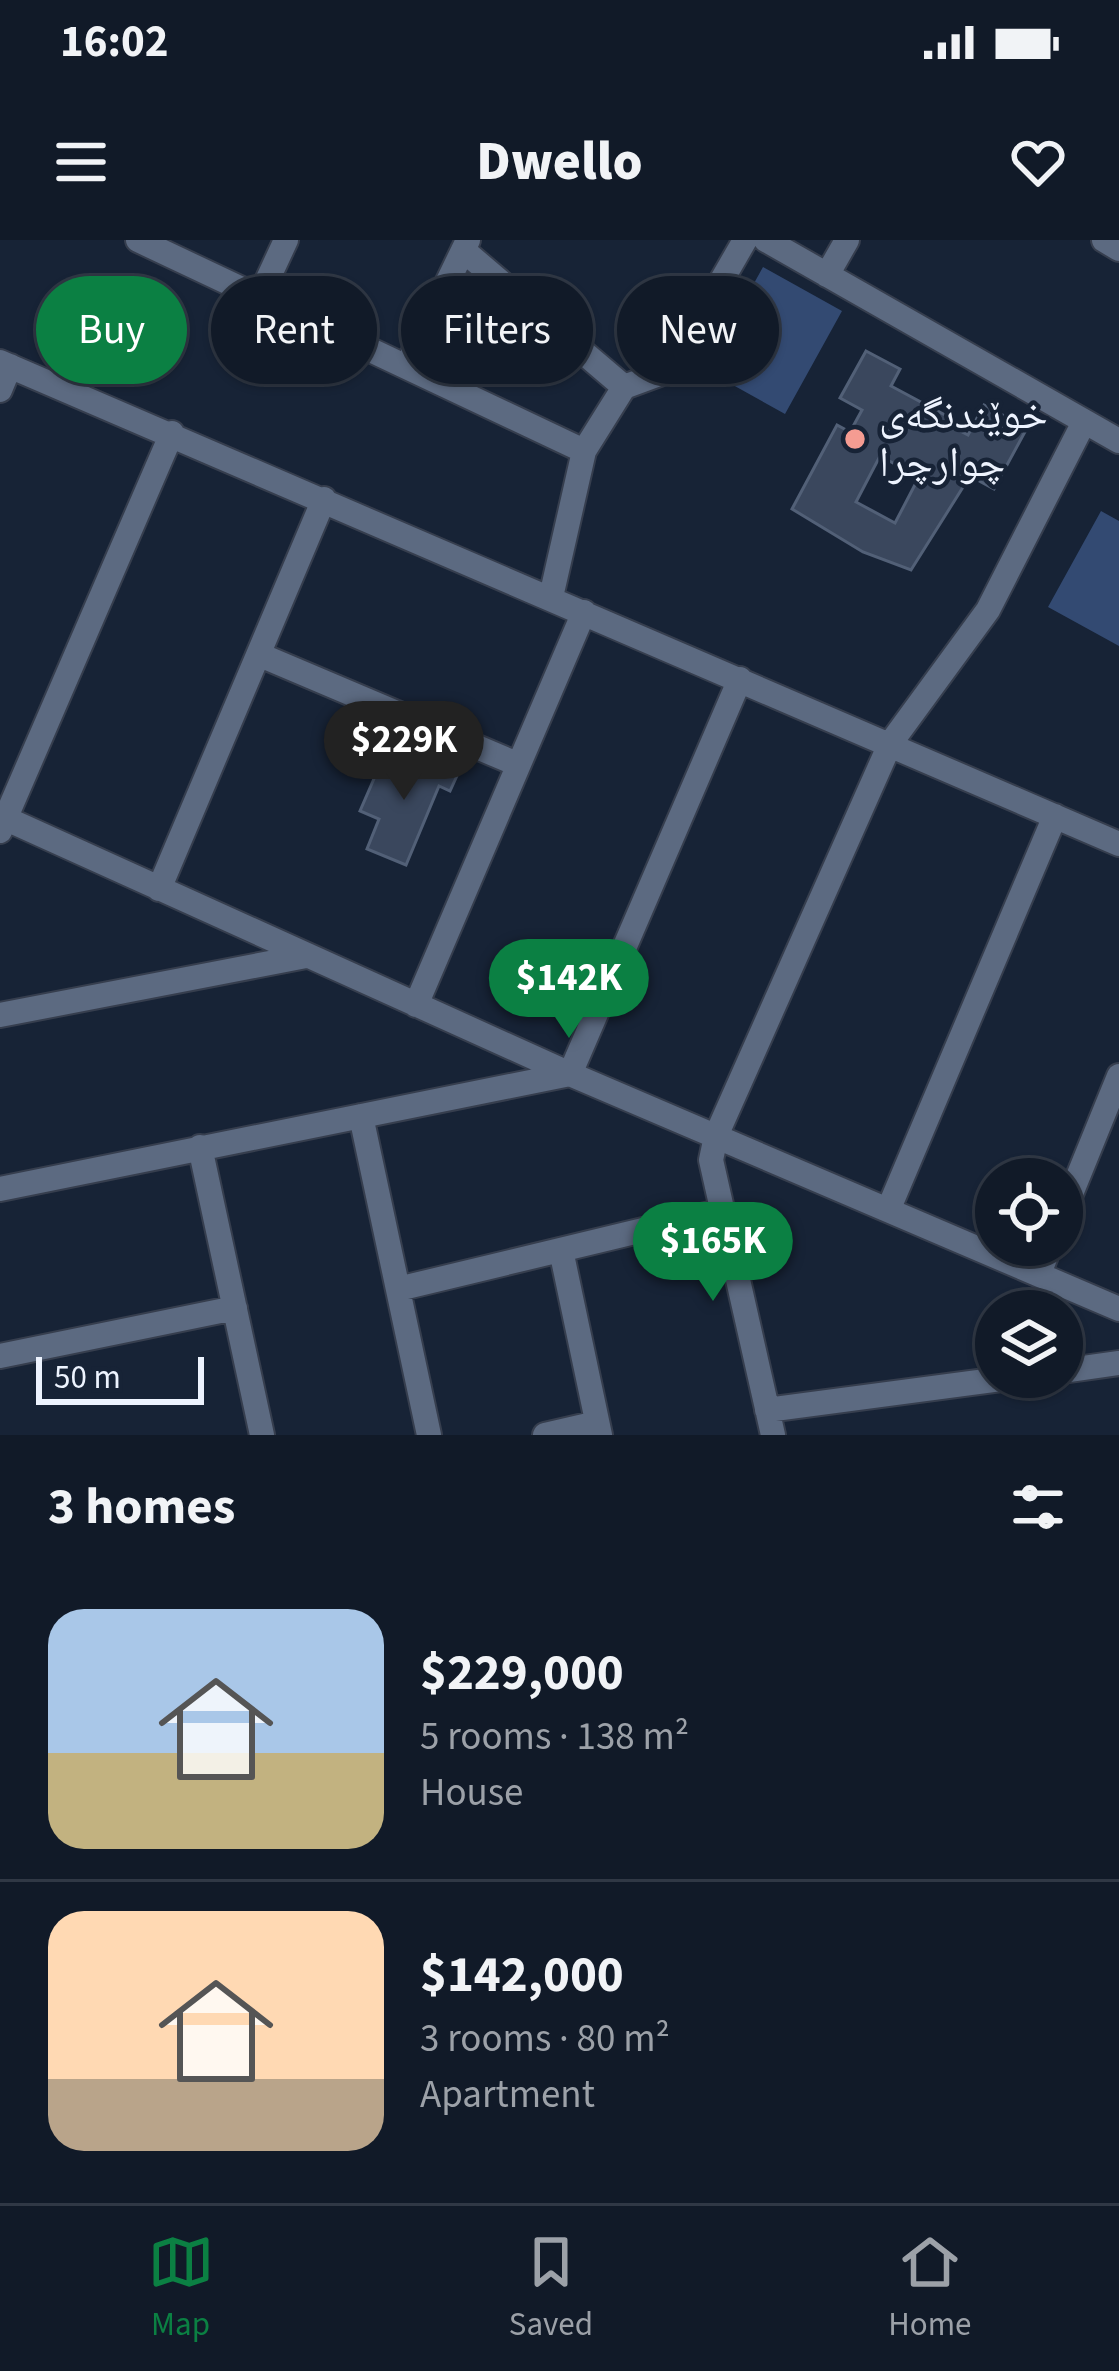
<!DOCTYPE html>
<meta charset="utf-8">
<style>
body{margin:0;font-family:"Source Sans 3","Noto Naskh Arabic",sans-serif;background:#1a2330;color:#f1f3f6;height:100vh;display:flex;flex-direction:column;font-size:45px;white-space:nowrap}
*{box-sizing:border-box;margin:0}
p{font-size:39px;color:#9ca1a8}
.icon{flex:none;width:66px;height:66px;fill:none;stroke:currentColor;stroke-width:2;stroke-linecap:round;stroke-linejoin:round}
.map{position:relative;height:1195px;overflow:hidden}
.details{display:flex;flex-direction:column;background:#111a28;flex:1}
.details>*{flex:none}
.banner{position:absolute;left:36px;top:36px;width:1047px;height:108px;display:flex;gap:24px}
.fabs{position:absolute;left:975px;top:918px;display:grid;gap:24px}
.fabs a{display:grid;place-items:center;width:108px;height:108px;border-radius:50%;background:#111a28;box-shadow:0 3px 9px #0004,0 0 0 3px #303845;font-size:60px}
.scale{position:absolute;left:36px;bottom:30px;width:168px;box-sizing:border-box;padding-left:12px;border:6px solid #edf3fe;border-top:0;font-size:33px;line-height:42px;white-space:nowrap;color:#edf3fe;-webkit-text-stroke:9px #172336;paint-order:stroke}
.price{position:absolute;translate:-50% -102px;padding:0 27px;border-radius:42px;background:#0b8043;color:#fff;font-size:39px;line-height:78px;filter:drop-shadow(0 3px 6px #0008)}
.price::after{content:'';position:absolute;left:50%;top:72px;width:36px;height:27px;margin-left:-18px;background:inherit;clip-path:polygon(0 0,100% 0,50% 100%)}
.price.on{background:#222;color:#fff}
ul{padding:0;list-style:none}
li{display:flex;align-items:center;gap:36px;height:300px;padding:0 48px}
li+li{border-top:3px solid #303845}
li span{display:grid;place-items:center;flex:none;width:336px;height:240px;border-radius:36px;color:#555}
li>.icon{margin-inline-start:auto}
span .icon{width:144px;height:144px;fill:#fffc;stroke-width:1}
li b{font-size:51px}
h2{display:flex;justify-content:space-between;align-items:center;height:144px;padding:0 48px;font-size:51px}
.tag{padding:0 42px;border-radius:54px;background:#111a28;box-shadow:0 3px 9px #0004,0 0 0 3px #303845;font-size:42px;line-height:108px}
.tag.on{background:#0b8043;color:#fff}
.status{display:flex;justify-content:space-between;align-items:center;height:84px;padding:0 60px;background:#111a28;direction:ltr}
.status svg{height:33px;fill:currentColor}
header{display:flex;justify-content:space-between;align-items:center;height:156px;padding:0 48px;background:#111a28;font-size:54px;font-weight:800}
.menu{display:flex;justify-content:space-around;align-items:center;height:168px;border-top:3px solid #303845;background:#111a28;font-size:33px;color:#9ca1a8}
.menu a{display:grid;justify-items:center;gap:6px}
.menu .on{color:#0b8043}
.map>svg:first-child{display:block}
.green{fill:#334a72}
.building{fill:#3a475d;stroke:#526077;stroke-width:3;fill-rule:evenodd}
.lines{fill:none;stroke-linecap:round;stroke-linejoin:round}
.minor-casing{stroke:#363e4e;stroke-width:28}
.minor{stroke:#5c6a81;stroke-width:24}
.poi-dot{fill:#f59c92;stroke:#172336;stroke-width:4.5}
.labels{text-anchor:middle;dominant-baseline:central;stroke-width:9;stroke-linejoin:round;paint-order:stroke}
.poi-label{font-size:42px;fill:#edf3fe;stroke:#172336;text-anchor:start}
</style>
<div class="status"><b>16:02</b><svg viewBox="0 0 49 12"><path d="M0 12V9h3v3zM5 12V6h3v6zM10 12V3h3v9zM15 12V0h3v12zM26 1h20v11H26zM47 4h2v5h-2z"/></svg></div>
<header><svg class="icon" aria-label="menu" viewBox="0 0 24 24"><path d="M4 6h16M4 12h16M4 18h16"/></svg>Dwello<svg class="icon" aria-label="heart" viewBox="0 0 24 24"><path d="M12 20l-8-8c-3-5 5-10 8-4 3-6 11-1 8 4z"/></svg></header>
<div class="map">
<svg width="1119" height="1195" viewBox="0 0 1119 1195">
<rect width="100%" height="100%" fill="#172336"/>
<path class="green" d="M763 27 842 71 785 174 706 130Z
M1101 271 1119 281V406L1048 367Z"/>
<path class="building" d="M866 111 900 129 891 146 956 181 953 187 968 195 984 165 1027 188 994 249 970 236 911 330 863 312 792 269 837 185 850 192 862 170 840 158ZM880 216 919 237 895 283 856 262Z
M419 512 460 529 450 551 439 546 406 625 367 609 379 579 360 571 383 518 411 530Z"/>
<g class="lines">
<defs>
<path id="minor" d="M138 0 584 211
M766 0 1119 201
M1104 0 1119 9
M463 10 624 147
M827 35 847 0
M260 56 286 0
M0 122 1119 604
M408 124 468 0
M0 150 10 126
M551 357 584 211 624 147 670 130 745 0
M260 415 517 524
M0 576 570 834 1119 1069
M0 591 172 193
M159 649 324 259
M416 765 584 372
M0 775 306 716
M361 876 429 1195
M200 907 262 1195
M0 949 570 834 740 439
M889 968 1055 576
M1062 976 1119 836
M561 1010 600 1195
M1039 1034 1050 1005
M398 1049 722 971
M0 1116 235 1068
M1062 1131 1119 1123
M767 1170 1016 1137
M545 1195 597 1183
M773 1195 711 920 716 896 890 504 988 370 1084 182"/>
</defs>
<use href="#minor" class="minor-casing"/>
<use href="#minor" class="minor"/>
</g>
<circle class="poi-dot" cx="855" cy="199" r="12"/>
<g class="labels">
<g class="poi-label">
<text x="879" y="175">خوێندنگەی<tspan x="879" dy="48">چوارچرا</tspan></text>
</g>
</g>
</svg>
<div class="fabs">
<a><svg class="icon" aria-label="locate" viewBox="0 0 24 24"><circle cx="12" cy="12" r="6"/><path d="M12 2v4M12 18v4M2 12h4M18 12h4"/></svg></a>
<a><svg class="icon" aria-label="layers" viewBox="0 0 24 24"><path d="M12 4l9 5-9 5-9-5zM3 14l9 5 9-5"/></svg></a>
</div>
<div class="scale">50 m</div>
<b class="price on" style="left:404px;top:563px">$229K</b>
<b class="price" style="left:569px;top:801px">$142K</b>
<b class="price" style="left:713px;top:1064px">$165K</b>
<div class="banner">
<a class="tag on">Buy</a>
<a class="tag">Rent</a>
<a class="tag">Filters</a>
<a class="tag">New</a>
</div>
</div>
<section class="details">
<h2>3 homes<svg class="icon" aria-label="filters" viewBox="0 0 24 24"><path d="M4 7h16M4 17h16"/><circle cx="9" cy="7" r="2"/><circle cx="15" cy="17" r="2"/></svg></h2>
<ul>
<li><span style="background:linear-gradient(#a9c7e8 60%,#c2b280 0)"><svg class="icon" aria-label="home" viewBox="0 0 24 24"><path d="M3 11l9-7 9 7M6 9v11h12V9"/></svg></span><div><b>$229,000</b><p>5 rooms · 138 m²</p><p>House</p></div></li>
<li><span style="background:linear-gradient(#ffd9b3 70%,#b9a48a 0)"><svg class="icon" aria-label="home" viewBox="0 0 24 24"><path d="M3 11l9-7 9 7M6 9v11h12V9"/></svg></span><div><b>$142,000</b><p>3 rooms · 80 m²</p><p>Apartment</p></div></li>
</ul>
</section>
<nav class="menu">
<a class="on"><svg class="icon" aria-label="map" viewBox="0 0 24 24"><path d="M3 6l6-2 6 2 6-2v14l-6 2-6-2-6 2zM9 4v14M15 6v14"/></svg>Map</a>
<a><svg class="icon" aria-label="saved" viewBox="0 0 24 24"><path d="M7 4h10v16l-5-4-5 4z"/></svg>Saved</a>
<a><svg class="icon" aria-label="home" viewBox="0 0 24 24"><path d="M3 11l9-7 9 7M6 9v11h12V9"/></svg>Home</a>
</nav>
